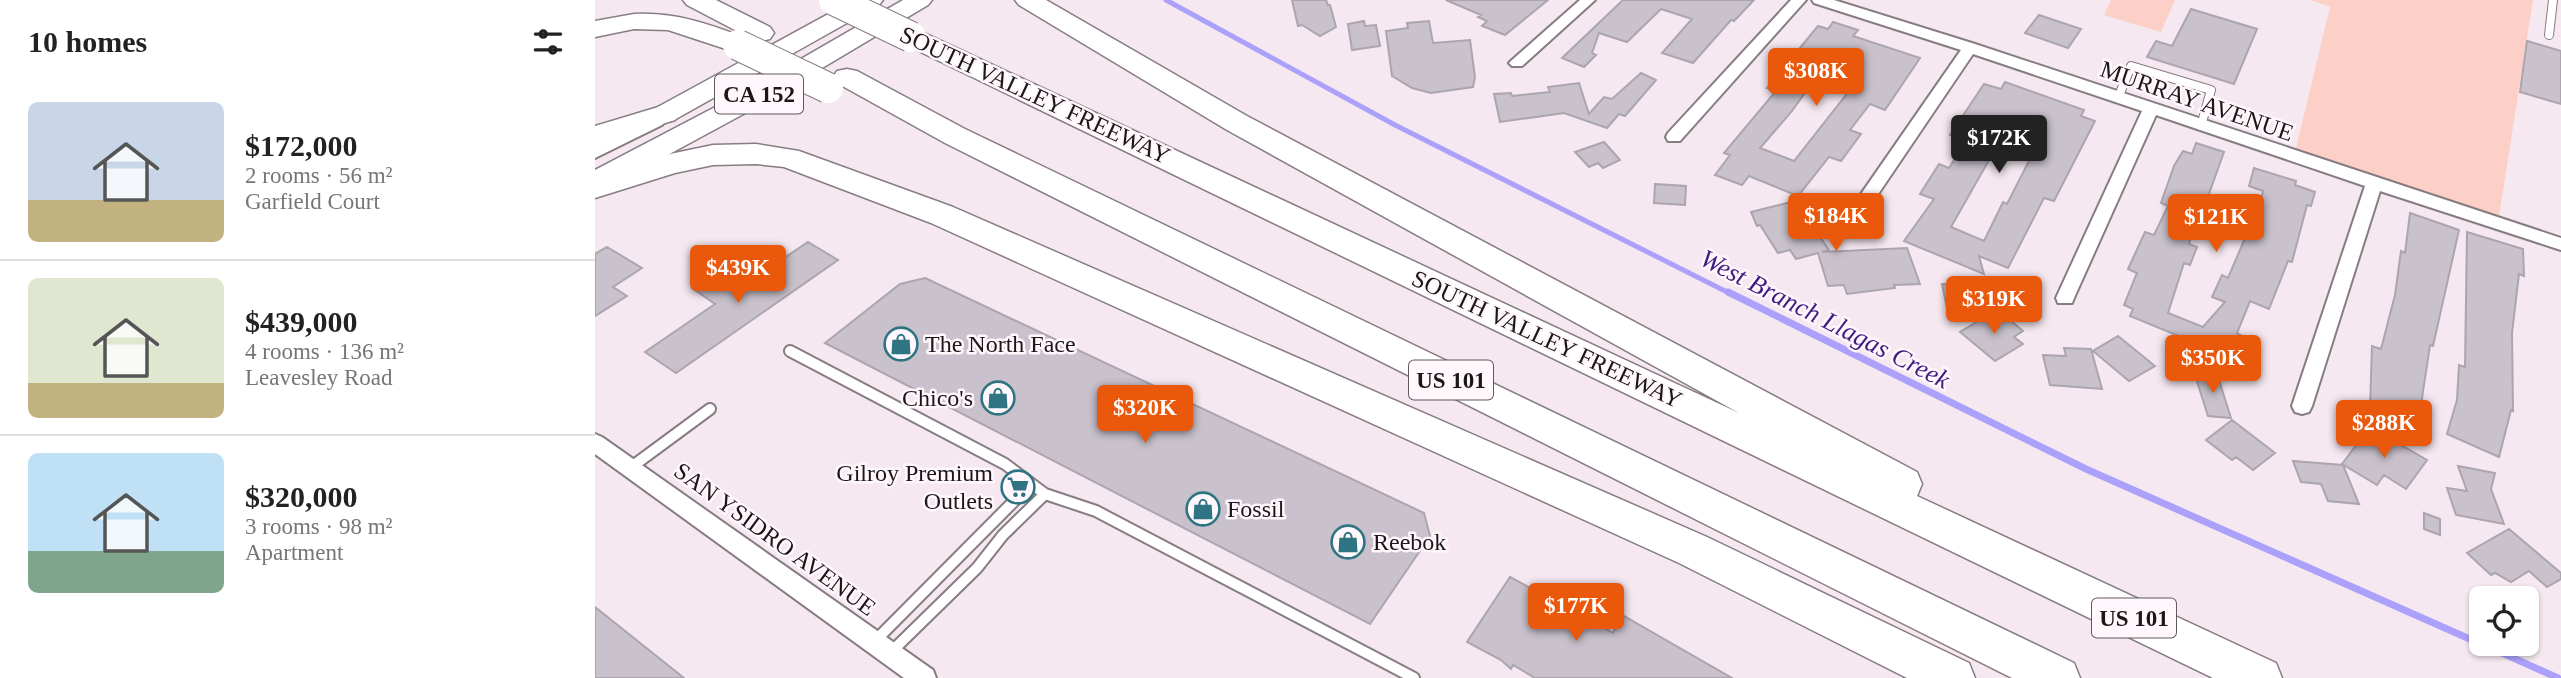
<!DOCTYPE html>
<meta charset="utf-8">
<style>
body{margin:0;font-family:Georgia,serif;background:#f6f6f6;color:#222;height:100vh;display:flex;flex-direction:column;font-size:26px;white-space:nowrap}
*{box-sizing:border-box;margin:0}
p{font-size:23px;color:#767676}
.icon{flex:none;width:38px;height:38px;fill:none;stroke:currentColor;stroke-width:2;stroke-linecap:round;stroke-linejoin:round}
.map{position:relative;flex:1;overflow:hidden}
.sheet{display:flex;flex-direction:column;background:#fff;width:595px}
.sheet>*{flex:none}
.tools{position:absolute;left:1874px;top:586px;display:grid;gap:14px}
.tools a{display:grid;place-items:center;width:70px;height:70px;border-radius:10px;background:#fff;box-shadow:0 2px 5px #0004;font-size:35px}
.price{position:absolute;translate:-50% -60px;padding:0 16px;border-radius:7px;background:#ea580c;color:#fff;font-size:23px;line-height:46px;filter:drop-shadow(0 2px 4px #0008)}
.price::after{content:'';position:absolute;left:50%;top:42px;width:21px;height:16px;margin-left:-10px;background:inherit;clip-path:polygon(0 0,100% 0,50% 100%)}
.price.on{background:#222;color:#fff}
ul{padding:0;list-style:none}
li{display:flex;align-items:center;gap:21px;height:175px;padding:0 28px}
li+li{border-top:2px solid #e0e0e0}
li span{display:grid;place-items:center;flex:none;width:196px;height:140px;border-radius:10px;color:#555}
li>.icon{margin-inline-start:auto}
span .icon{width:84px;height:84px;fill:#fffc;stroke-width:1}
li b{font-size:30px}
h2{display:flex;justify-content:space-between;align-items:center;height:84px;padding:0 28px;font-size:30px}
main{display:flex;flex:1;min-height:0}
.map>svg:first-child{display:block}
.green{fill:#fcd0c7}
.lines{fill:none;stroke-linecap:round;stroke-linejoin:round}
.stream-far1{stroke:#aca1fa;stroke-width:5}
.stream{stroke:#aca1fa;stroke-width:7}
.building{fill:#c9c2cd;stroke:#aca4af;stroke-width:2;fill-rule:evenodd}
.service-far1-casing{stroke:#887c83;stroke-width:10}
.service-casing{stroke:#887c83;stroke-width:14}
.minor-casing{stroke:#887c83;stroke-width:4}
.secondary-casing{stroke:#887c83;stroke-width:4}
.primary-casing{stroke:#887c83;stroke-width:3}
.motorway-casing{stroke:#887c83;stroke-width:3}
.service-far1{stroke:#fff;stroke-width:8}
.service{stroke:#fff;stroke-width:10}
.minor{fill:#fff;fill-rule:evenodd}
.secondary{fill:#fff;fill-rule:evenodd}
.primary{fill:#fff;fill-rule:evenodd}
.motorway{fill:#fff;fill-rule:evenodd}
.motorway-bridge-casing{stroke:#887c83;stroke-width:32;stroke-linecap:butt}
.motorway-bridge{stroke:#fff;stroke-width:30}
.labels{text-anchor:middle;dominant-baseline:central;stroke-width:5;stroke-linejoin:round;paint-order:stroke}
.shield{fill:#fff7fc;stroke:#5f5a5d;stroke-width:2}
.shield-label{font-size:23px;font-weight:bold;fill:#1b1719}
.street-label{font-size:24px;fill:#1b1719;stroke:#fff7fc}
.poi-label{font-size:24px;fill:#1b1719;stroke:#fff7fc;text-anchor:start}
.water-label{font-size:26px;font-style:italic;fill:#3c1e83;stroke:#fff7fc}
</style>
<main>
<section class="sheet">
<h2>10 homes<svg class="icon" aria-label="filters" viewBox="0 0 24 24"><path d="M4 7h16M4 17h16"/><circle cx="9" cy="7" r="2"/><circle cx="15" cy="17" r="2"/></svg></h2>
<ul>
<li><span style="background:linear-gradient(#c9d6e8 70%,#c2b280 0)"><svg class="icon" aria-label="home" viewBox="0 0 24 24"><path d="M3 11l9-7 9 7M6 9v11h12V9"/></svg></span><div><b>$172,000</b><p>2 rooms · 56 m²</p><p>Garfield Court</p></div></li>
<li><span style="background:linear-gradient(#dfe7d0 75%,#c2b280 0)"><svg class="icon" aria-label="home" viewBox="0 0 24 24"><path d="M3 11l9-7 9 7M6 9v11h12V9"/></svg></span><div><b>$439,000</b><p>4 rooms · 136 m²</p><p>Leavesley Road</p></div></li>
<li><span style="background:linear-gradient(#bfe0f5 70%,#7fa58c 0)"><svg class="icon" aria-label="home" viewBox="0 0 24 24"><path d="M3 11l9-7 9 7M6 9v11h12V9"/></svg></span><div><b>$320,000</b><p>3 rooms · 98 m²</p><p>Apartment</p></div></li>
</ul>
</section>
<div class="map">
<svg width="1966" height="678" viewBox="0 0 1966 678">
<rect width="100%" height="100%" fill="#f5e8f0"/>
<path class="green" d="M1516 0H1580L1566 32 1509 15Z
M1716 0H1938L1904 216 1701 148 1735 7Z"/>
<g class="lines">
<path class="stream-far1" d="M571 0 800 125 1136 294"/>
<path class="stream" d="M1133 292 1491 469 1886 644
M1887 644 1963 678"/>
</g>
<path class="building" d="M697 0H731L733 5H735L741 27 725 36 707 25 703 26Z
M851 0H953L910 35 887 26 892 21 883 17 886 15Z
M1028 0H1159L1139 21 1136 20 1098 63 1067 53 1097 19 1066 9 1032 42 1004 33 997 53 1001 55 989 67 967 58Z
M1596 9 1662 29 1639 84 1552 57 1561 41 1577 46Z
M1444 15 1486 29 1473 48 1430 33Z
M769 21 770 26 781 25 785 46 757 50 753 24Z
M834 21 838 43 875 40 880 77 878 87 836 93 817 88 797 76 791 31 813 28 812 23Z
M1238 22 1263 30 1258 36 1325 58 1290 110 1275 104 1255 130 1266 134 1246 161 1234 157 1203 196 1154 176 1147 185 1120 175 1135 155 1129 153 1181 91 1172 88 1223 26 1233 29ZM1230 65 1265 77 1199 161 1165 148 1197 111Z
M1932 41 1966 51V104L1925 92Z
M1046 73 1061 80 1030 116 1024 114 1012 128 969 113 905 122 899 94 916 93 917 96 955 92 953 87 984 83 994 114 1009 97 1017 99Z
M1410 82 1489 110 1486 116 1500 121 1459 201 1449 198 1413 268 1384 256 1389 274 1309 241 1339 199 1325 194 1344 164 1354 168 1371 141 1355 135 1389 84 1406 89ZM1402 146 1436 157 1412 204 1408 202 1389 241 1356 227Z
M1009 142 1025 160 1008 168 1003 163 994 167 980 152Z
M1601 143 1629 152 1606 216 1602 215 1594 244 1602 247 1595 265 1589 263 1573 313 1608 327 1630 302 1617 297 1627 275 1633 278 1656 224 1660 226 1668 191 1654 186 1659 168 1701 181 1700 185 1720 192 1716 206 1712 205 1697 262 1693 261 1674 309 1655 301 1642 333 1656 341 1633 368 1604 351 1608 346 1535 316 1538 309 1529 305 1542 273 1533 269 1539 256 1550 232 1559 235 1573 206 1566 203 1579 166 1588 151 1597 154Z
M1060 184 1091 186 1090 205 1059 203Z
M1200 201 1234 250 1227 252 1312 248 1325 284 1299 285 1300 288 1252 294 1249 285 1233 286 1223 253 1201 259 1195 250 1183 253 1165 225 1162 226 1156 212Z
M1815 213 1864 230 1838 346 1835 345 1827 398 1829 425 1775 408 1777 346 1786 349 1800 295 1806 251 1810 253Z
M1872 232 1928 249 1929 276 1924 274 1917 333 1918 411 1916 410 1904 457 1852 434 1862 400 1864 365 1870 367Z
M213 242 243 260 81 373 50 352 120 304 97 288 125 269 149 285Z
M12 247 47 268 18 287 32 296 0 316V254Z
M330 278 829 513 835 536 775 624 230 343 305 284Z
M1347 284 1391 286 1397 310 1352 308Z
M1397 313 1400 323 1410 316 1428 331 1419 337 1428 344 1400 361 1365 332Z
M1523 336 1560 366 1534 381 1498 351Z
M1469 348 1496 349 1507 389 1455 385 1448 355 1471 356Z
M1599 372 1622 374 1636 418 1613 416Z
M1637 420 1680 453 1658 470 1641 457 1637 460 1611 440Z
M1775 427 1832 460 1811 489 1789 475 1782 485 1747 464Z
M1698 461 1748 465 1764 504 1733 501 1726 484 1706 482Z
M1863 466 1900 473 1896 489 1909 524 1861 515 1852 488 1872 491Z
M1829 513 1845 519V535L1829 529Z
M1914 529 1966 573V579L1952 587 1934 571 1916 582 1900 573 1896 575 1872 553Z
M915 577 1018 633 1027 615 1137 678H940L918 665 916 669 906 660 872 642Z
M0 607 89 678H0Z"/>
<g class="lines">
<defs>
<path id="service-far1" d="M1954 35 1958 0
M1523 98 1536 66 1616 90 1606 126"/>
<path id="service" d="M195 351 410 464 450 494 501 511 819 678
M35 468 115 409
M279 642 436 484
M295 653 382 568 408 535 450 494"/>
<path id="minor" d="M985 0H1000L927 66H917L914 63 917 60Z
M1196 0H1211L1085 141H1073L1071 137 1073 133Z
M1217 0H1239L1380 44 1966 238V250L1785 191 1717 406 1714 412 1707 414 1700 412 1697 406 1770 186 1561 115 1479 298 1477 303H1463L1461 298 1547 111 1378 54 1269 215H1257L1254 211 1257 207 1366 50 1219 3Z
M0 434 7 437 338 670 341 678H309L0 454Z"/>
<path id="secondary" d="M59 113 67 115 71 120 67 125 0 158V140Z"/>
<path id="primary" d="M259 0H288L284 5 79 120 70 122 61 120 57 114 61 108Z
M308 0H337L333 5 165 105 10 189 0 191V170L147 93Z"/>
<path id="motorway" d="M88 0H121L175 27 179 33 175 39 166 41 157 39 92 5Z
M420 0H451L652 116 1322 472 1327 484 1322 496 1681 663 1687 678H1618L307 43 303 37 307 31 316 29 325 31 1144 413 632 130 424 5Z
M39 14C80 12 115 24 153 39L156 45 153 51 143 53 73 30 39 29 0 37V21Z
M252 69 262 71 370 129 1479 663 1485 678H1417L350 143 242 83 238 77 242 71Z
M70 105 80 108 84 114 80 120 0 145V126Z
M161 144 204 151 358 207 1112 537 1374 663 1380 678H1312L1084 563 336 223 189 167 161 164 118 165 80 173 0 198V177L75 154 118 145Z"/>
</defs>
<use href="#service-far1" class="service-far1-casing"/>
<use href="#service" class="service-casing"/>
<use href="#minor" class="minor-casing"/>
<use href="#secondary" class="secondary-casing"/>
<use href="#primary" class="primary-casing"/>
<use href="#motorway" class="motorway-casing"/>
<use href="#service-far1" class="service-far1"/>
<use href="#service" class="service"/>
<use href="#minor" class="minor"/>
<use href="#secondary" class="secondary"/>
<use href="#primary" class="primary"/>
<use href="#motorway" class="motorway"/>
<defs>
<path id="motorway-bridge" d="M239 0 316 37
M143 45 233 88"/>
</defs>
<use href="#motorway-bridge" class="motorway-bridge-casing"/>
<use href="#motorway-bridge" class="motorway-bridge"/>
</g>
<defs>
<symbol id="shop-ring" viewBox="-11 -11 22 22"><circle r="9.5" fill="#fff7fc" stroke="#2e7482" stroke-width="1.5"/><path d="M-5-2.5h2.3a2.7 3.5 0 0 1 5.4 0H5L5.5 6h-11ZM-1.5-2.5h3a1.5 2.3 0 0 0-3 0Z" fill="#2e7482"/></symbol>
<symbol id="supermarket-ring" viewBox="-11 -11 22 22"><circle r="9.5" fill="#fff7fc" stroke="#2e7482" stroke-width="1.5"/><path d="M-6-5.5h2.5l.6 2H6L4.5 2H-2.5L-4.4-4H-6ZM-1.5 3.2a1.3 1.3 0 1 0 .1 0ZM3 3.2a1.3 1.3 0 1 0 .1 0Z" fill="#2e7482"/></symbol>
</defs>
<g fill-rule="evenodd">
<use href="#shop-ring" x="287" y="325" width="38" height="38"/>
<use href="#shop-ring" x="384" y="379" width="38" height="38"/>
<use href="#supermarket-ring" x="404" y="468" width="38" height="38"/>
<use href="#shop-ring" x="589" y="490" width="38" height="38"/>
<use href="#shop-ring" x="734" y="523" width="38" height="38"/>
</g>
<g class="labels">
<g class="shield">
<rect x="120" y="74.5" width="88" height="39" rx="5"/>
<rect x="814" y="360.5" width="84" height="39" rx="5"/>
<rect x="1497" y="598.5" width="84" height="39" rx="5"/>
</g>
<g class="shield-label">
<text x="164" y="94">CA 152</text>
<text x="856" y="380">US 101</text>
<text x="1539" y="618">US 101</text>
</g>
<g class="street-label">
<text transform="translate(440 95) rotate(25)">SOUTH VALLEY FREEWAY</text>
<text transform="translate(1602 101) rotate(19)">MURRAY AVENUE</text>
<text transform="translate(952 339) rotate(25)">SOUTH VALLEY FREEWAY</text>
<text transform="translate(180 539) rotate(36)">SAN YSIDRO AVENUE</text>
</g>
<g class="poi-label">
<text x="330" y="344">The North Face</text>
<text x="378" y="398" text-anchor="end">Chico's</text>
<text x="398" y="473" text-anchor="end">Gilroy Premium<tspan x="398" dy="28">Outlets</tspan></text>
<text x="632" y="509">Fossil</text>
<text x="778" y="542">Reebok</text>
</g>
<g class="water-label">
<text transform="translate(1230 319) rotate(27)">West Branch Llagas Creek</text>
</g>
</g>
</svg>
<div class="tools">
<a><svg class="icon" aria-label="locate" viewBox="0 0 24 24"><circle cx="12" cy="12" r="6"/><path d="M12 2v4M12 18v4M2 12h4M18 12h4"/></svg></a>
</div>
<b class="price" style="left:1221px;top:108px">$308K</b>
<b class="price on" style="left:1404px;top:175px">$172K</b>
<b class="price" style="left:1241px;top:253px">$184K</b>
<b class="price" style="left:1621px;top:254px">$121K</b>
<b class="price" style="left:143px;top:305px">$439K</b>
<b class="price" style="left:1399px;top:336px">$319K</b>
<b class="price" style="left:1618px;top:395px">$350K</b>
<b class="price" style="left:550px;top:445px">$320K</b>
<b class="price" style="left:1789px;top:460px">$288K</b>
<b class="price" style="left:981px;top:643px">$177K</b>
</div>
</main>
